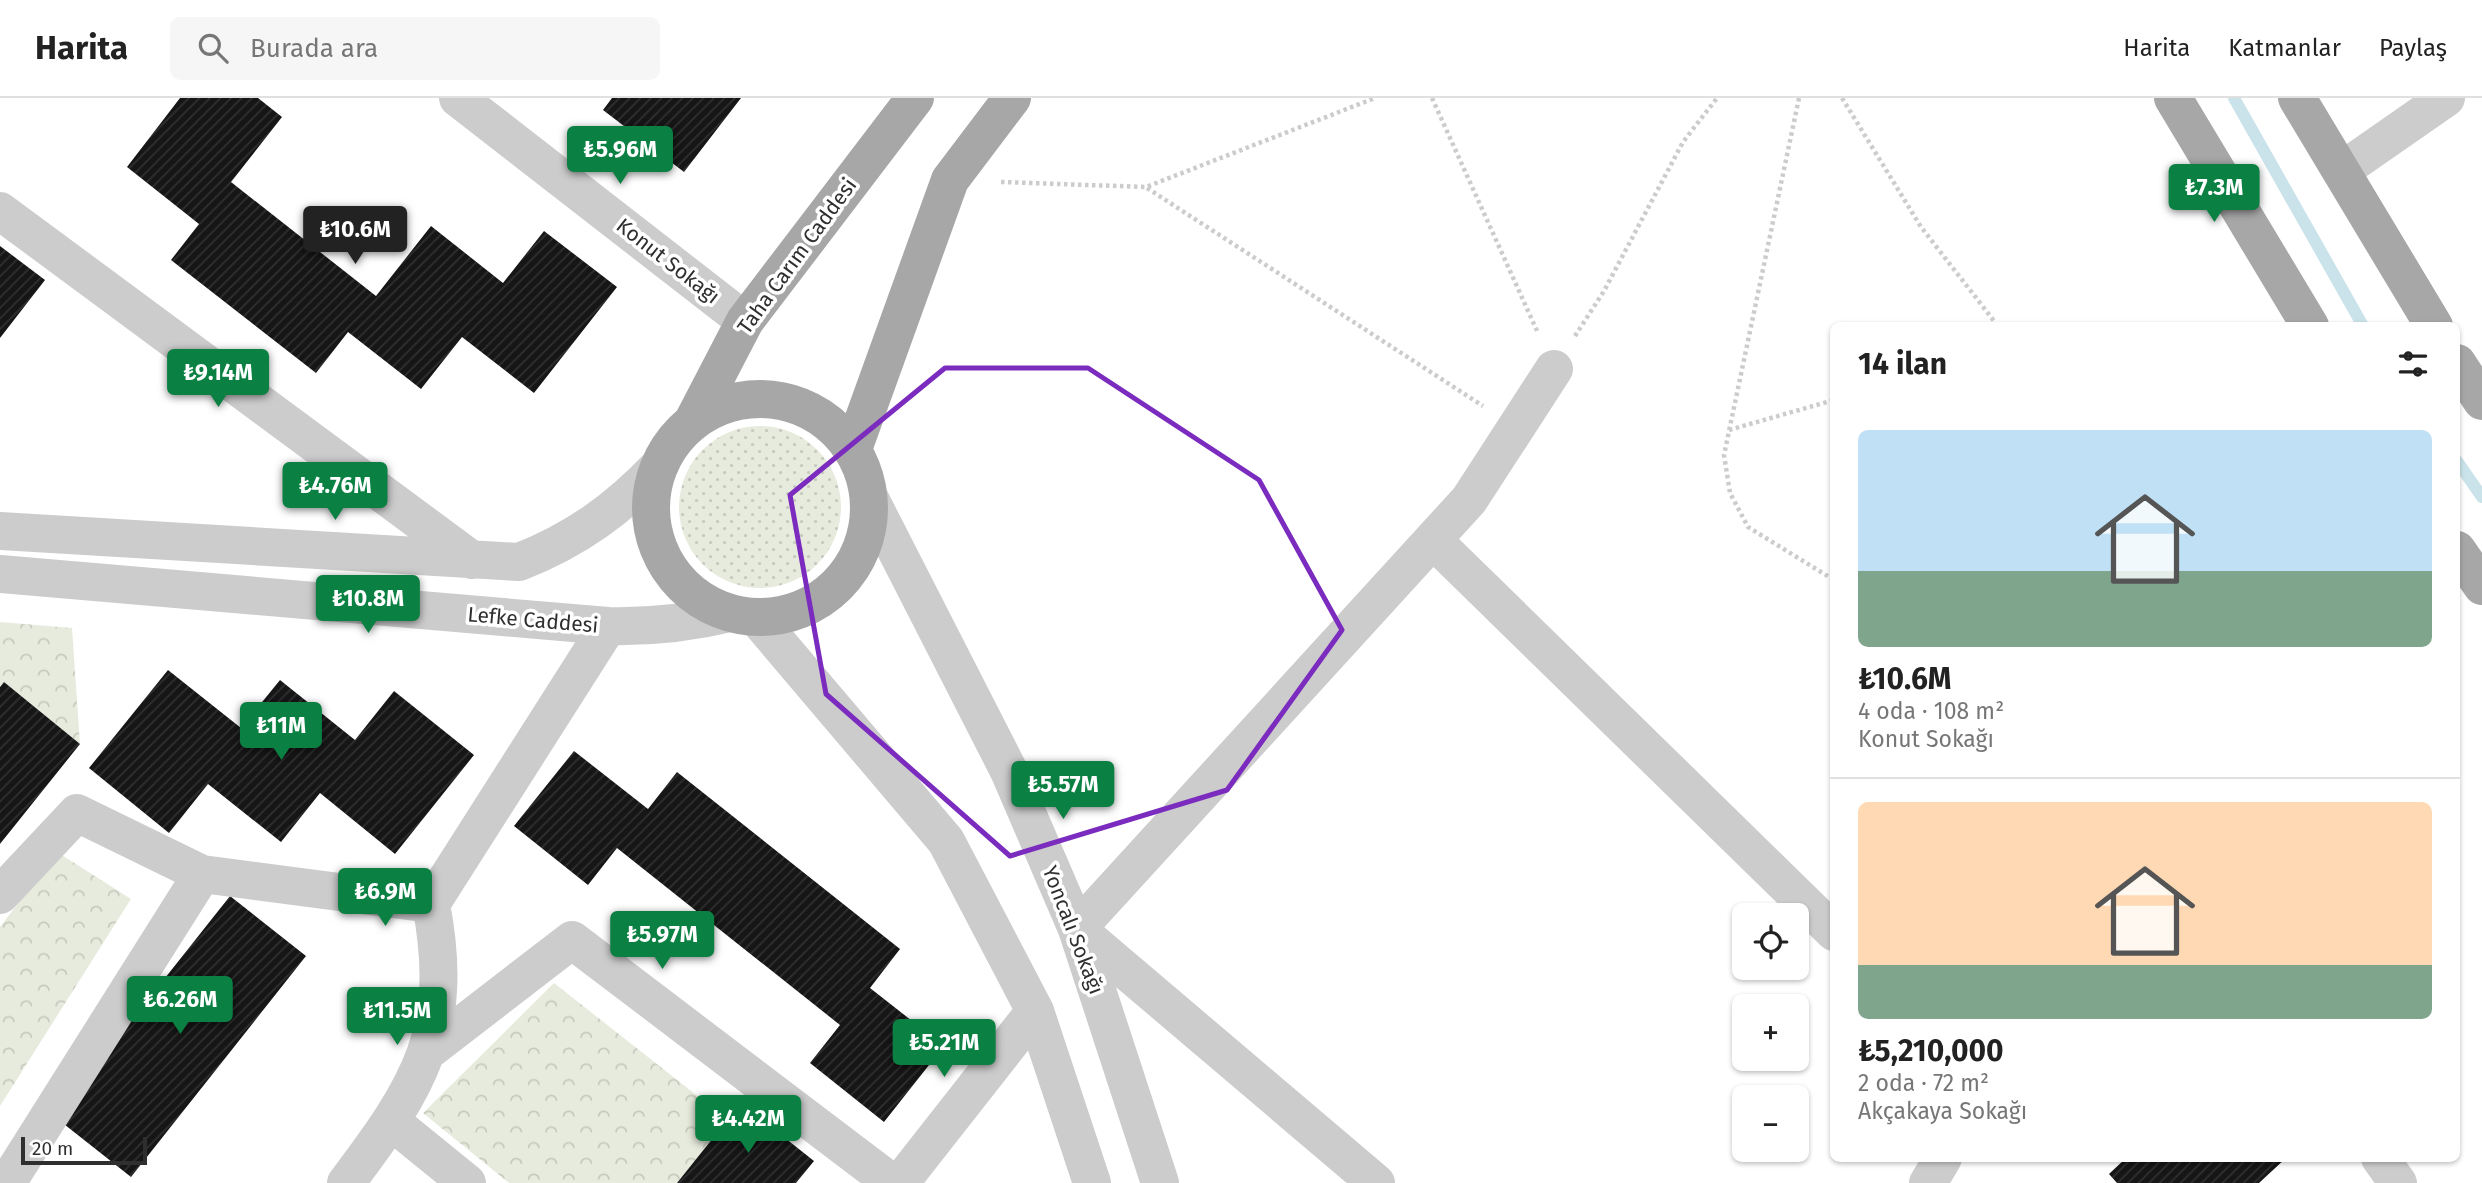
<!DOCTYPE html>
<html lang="tr">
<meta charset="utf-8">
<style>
body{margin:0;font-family:"Fira Sans",sans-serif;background:#f6f6f6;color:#222;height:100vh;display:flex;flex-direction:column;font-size:26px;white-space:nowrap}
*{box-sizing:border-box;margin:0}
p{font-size:23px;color:#767676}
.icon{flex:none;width:38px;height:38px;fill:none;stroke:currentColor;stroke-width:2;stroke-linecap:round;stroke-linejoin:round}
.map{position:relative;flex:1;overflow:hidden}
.details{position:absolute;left:1830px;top:224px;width:630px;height:840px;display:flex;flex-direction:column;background:#fff;border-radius:10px;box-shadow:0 2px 5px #0004}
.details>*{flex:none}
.controls{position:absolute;left:1732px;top:805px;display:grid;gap:14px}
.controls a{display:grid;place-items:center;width:77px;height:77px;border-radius:10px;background:#fff;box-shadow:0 2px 5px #0004;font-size:35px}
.scale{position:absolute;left:21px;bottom:18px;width:126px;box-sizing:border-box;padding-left:7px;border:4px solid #2f2f2f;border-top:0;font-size:19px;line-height:24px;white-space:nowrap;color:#2f2f2f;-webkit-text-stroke:5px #fff;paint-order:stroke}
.price{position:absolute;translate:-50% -60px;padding:0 16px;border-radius:7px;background:#0b8043;color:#fff;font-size:23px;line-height:46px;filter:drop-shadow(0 2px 4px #0008)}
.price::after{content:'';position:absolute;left:50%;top:42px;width:21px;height:16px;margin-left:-10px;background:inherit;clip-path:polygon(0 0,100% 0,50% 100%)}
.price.active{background:#222;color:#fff}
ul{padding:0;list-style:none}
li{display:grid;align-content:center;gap:14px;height:371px;padding:0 28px}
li+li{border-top:2px solid #e0e0e0}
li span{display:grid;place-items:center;height:217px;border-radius:10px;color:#555}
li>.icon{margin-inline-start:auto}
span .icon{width:126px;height:126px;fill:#fffc;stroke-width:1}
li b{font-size:30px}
h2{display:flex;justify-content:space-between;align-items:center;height:84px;padding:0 28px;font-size:30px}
header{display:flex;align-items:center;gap:42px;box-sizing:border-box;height:98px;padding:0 35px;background:#fff;border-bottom:2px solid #e0e0e0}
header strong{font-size:33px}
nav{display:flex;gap:38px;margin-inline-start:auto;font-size:24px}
.search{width:490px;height:63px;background:#f6f6f6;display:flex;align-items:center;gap:18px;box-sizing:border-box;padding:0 24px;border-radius:10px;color:#767676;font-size:26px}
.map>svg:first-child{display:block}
.grass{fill:url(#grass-dots)}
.park{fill:url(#park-crowns)}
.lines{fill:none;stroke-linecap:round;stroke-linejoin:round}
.stream{stroke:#cae3ea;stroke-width:12}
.building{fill:url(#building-hatch)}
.path{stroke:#ccc;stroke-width:4.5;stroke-dasharray:3.5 3.5;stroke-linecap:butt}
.minor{stroke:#ccc;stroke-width:38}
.major{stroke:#a7a7a7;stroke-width:38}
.marked{fill:none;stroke:#7b2cbf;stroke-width:5;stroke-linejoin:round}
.labels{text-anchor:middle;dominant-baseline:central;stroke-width:7;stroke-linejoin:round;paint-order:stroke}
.street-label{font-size:21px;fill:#2f2f2f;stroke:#fff}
</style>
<header>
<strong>Harita</strong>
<div class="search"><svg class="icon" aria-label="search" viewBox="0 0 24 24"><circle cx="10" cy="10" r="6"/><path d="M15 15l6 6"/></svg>Burada ara</div>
<nav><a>Harita</a><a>Katmanlar</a><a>Paylaş</a></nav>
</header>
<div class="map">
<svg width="2482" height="1085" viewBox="0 0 2482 1085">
<defs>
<pattern id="grass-dots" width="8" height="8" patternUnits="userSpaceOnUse" patternTransform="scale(1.75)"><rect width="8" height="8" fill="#e7ebdd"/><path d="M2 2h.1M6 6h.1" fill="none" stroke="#c6cabe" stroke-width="1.8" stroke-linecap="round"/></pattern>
<pattern id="park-crowns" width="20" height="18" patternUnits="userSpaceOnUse" patternTransform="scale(1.75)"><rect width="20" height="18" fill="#e7ebdd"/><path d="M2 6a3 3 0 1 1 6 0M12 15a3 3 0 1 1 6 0" fill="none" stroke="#c6cabe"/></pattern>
<pattern id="building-hatch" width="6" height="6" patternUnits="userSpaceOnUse" patternTransform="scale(1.75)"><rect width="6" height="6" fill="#161616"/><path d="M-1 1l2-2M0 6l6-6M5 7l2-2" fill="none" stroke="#303030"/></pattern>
</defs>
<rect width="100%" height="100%" fill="#fff"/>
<path class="grass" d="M679 409a81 81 0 1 1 162 0a81 81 0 1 1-162 0Z"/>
<path class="park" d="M0 524 72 530 80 646 4 584 0 589Z
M57 754 131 801 0 1008V829Z
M554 885 728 1022 677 1085H509L423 1015Z"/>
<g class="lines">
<path class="stream" d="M2234 0 2363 228
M2457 363 2482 399"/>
</g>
<path class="building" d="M180 0H258L282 19 231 84 376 198 431 128 503 185 544 133 617 189 534 295 462 239 421 291 348 234 316 275 171 162 199 126 127 69Z
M612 0H741L684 74 603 12Z
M0 148 45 182 0 240Z
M168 572 241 630 280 582 355 642 394 593 474 657 395 756 320 695 281 744 208 686 169 735 89 670Z
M4 584 80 646 0 746V589Z
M574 653 648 711 677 674 900 851 870 890 944 948 884 1024 810 965 840 927 617 750 588 787 514 728Z
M230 798 306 858 131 1079 55 1019Z
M741 1005 814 1063 796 1085H677Z
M2126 1060H2286L2259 1085H2117L2109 1076Z"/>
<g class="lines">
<path class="path" d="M1432 0 1538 235
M1799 0 1724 357 1730 395 1748 429 1834 482
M1842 0 1921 129 1998 228
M1001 84 1146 89 1375 0
M1147 90 1483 308
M1575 238 1604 193 1683 44 1717 0
M1729 332 1834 302"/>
<path class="minor" d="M458 0 745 223
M2341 73 2446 0
M0 113 472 462
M870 401 1009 673 1077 831 1160 1085
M0 433 519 464C576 442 618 411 660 367
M1433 442 1834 834
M0 476 608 528C650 529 689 525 730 515
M756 519 946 743 1035 913 1092 1085
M0 797 77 715 202 776 431 806 608 528
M428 953 572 842 892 1085
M392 1024 467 1085
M2380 1060 2398 1085
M7 1085 202 776
M346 1085C420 987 455 932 431 806
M900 1085 1035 913
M1376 1085 1077 831 1469 402 1554 271
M1928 1085 1943 1060"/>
<path class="major" d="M2173 0 2310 228
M2297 0 2434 228
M2457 265 2482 303
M651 410a109 109 0 1 1 218 0a109 109 0 1 1-218 0Z
M692 325 745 223 915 0
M853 351 950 82 1012 0
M2457 452 2482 488"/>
</g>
<path class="marked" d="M945 270H1088L1259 382 1342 532 1227 692 1010 758 826 596 790 397Z"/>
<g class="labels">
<g class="street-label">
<text transform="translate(797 158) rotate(-54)">Taha Carım Caddesi</text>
<text transform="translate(668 163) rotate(38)">Konut Sokağı</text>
<text transform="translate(533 522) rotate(5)">Lefke Caddesi</text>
<text transform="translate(1073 832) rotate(69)">Yoncalı Sokağı</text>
</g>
</g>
</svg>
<div class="controls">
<a><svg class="icon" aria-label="locate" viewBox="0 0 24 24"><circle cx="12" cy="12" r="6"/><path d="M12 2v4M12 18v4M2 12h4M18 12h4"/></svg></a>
<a>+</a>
<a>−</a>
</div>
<div class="scale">20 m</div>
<b class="price" style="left:620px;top:88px">₺5.96M</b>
<b class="price" style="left:2214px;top:126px">₺7.3M</b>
<b class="price active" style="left:355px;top:168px">₺10.6M</b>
<b class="price" style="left:218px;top:311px">₺9.14M</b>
<b class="price" style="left:335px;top:424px">₺4.76M</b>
<b class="price" style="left:368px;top:537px">₺10.8M</b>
<b class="price" style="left:281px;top:664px">₺11M</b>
<b class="price" style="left:1063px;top:723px">₺5.57M</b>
<b class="price" style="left:385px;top:830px">₺6.9M</b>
<b class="price" style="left:662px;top:873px">₺5.97M</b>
<b class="price" style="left:180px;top:938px">₺6.26M</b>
<b class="price" style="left:397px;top:949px">₺11.5M</b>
<b class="price" style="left:944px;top:981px">₺5.21M</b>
<b class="price" style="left:748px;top:1057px">₺4.42M</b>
<section class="details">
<h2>14 ilan<svg class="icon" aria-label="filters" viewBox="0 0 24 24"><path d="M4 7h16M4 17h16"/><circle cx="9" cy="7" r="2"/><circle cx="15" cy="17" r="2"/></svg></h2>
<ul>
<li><span style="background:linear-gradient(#bfe0f5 65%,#7fa58c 0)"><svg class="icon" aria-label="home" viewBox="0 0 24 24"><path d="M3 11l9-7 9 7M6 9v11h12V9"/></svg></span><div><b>₺10.6M</b><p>4 oda · 108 m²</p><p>Konut Sokağı</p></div></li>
<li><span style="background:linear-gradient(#ffd9b3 75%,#7fa58c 0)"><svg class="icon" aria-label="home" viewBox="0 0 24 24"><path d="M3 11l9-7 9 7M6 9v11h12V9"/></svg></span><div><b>₺5,210,000</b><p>2 oda · 72 m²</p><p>Akçakaya Sokağı</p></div></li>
</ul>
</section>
</div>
